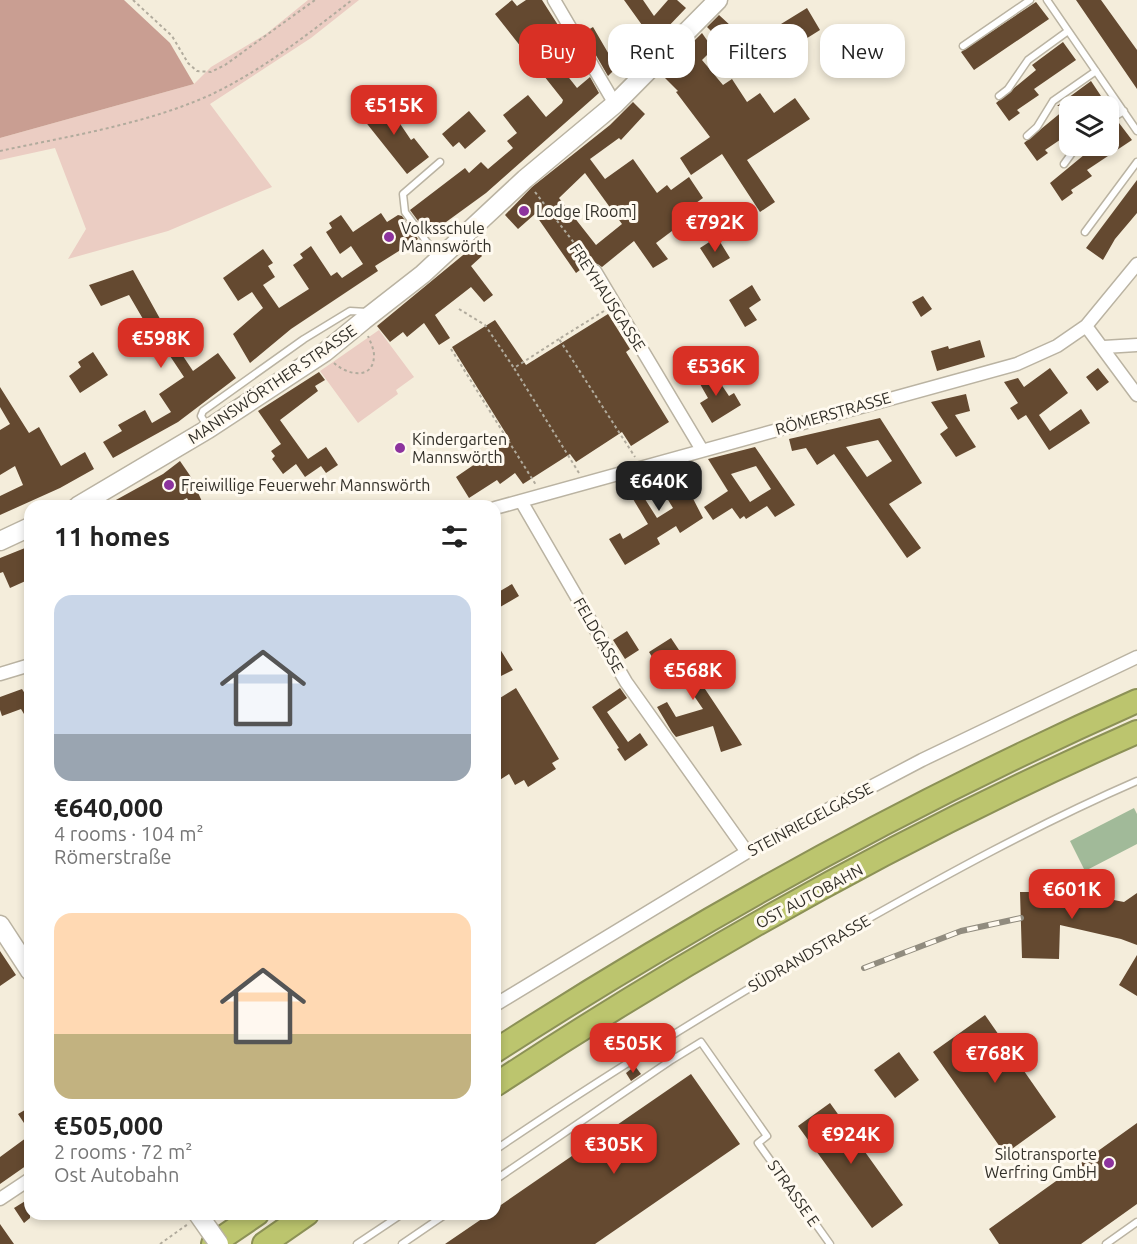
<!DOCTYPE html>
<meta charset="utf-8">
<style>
body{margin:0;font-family:Ubuntu,sans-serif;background:#f6f6f6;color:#222;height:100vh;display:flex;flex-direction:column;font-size:22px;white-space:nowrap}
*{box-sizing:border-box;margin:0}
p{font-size:20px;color:#767676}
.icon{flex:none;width:33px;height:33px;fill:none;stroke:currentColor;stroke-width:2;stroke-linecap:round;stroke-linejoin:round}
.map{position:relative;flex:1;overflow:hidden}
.panel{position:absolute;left:24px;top:500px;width:477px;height:720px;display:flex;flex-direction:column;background:#fff;border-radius:18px;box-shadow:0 3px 9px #0003}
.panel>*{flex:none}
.top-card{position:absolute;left:519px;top:24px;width:528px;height:54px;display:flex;gap:12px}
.buttons{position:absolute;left:1059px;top:96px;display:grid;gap:12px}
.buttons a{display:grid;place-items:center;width:60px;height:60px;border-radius:12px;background:#fff;box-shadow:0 3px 9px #0003;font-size:30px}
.price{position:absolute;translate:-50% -51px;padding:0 14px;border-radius:12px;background:#d93025;color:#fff;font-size:20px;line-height:39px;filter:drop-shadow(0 2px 3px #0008)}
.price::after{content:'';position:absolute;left:50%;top:36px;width:18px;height:14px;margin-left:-9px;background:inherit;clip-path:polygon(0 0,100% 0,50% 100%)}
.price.on{background:#222;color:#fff}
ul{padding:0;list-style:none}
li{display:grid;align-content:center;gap:12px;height:318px;padding:0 30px}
li span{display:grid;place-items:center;height:186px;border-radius:18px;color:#555}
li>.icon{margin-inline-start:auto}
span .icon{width:108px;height:108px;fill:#fffc;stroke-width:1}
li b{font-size:26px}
h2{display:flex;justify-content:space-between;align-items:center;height:72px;padding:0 30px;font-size:26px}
.chip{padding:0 21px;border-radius:18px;background:#fff;box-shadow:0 3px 9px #0003;font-size:21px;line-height:54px}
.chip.on{background:#d93025;color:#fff}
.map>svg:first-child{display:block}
.green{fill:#ebcdc3}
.forest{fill:#c99e92}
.water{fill:#a1ba99}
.building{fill:#644930;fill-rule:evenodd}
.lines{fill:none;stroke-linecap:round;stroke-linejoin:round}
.lane-casing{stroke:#bab3a2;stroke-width:9}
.street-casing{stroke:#bab3a2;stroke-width:15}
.secondary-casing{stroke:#bab3a2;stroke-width:21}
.highway-casing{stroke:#8c9156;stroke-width:26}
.path{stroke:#b1ab9d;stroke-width:2;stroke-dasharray:3 3;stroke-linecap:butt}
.lane{stroke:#fff;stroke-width:6}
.street{stroke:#fff;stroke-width:12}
.secondary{stroke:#fff;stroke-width:18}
.highway{stroke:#bcc56e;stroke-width:22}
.rail-casing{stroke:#918c7f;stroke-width:6}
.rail{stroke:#fffaf0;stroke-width:4;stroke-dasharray:11;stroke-linecap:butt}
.secondary-bridge-casing{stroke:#bab3a2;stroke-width:21;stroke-linecap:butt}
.secondary-bridge{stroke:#fff;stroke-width:18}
.poi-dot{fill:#8d339e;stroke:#fffaf0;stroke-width:2}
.labels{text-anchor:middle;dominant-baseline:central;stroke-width:6;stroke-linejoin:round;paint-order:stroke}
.poi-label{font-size:16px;fill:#333029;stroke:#fffaf0;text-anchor:start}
.street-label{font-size:16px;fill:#333029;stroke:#fffaf0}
</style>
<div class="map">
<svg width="1137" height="1244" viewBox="0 0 1137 1244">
<rect width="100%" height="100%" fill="#f4eddb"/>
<path class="green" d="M308 0H359L311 38 210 104 272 187 168 231 68 259 86 229 55 148 0 160V138L194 84 211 67 266 34Z
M379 330 414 377 396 390 398 394 358 423 320 371Z"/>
<path class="forest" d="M0 0H124L170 43 194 84 0 138Z"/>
<path class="water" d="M1134 808 1137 814V844L1085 871 1070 841Z"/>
<path class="building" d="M512 0 517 6 526 0H542L572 47 555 60 577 88 590 77 599 93 486 193 431 233H427L410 210 465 168 469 173 481 162 488 169 513 148 507 141 517 133 503 115 528 95 546 117 562 103 563 100 495 14Z
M624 0H643L654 16 668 0H677L686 8 642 54 628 40 642 25Z
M1076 0H1101L1137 50V89Z
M1036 2 1049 19 974 70 961 52Z
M807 8 820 30 796 45 781 24Z
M719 15 756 49 743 63 707 27Z
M593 27 614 63 611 65 614 70 608 76 583 33Z
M702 33 713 49 702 60 723 85 732 79 747 102 760 93 774 113 795 98 810 119 747 160 775 202 760 212 722 154 691 175 680 158 710 137 676 92 678 91 661 74Z
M1063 42 1076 60 1034 89 1039 95 1017 110 1020 113 1009 121 996 103 1036 70 1032 65Z
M1091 81 1103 99 1093 106H1070V133L1045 150 1048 153 1037 161 1024 143 1069 106H1057Z
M382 97 411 140 414 138 429 157 407 174 360 115Z
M633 102 645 114 621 140 619 138 590 159 605 179 633 159 657 193 667 185 671 190 689 177 703 198 675 218 680 225 656 243 668 259 653 268 634 241 602 267 592 261 576 273 535 214 518 229 505 215 532 187 610 125ZM585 173 622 224 596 245 559 198Z
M469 111 486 131 465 149 459 142 453 147 442 134Z
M1119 123 1132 140 1087 170 1092 176 1071 190 1073 193 1062 201 1050 183 1090 150 1087 146H1119L1108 130Z
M1137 180V213L1115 239 1103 260 1086 248Z
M381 213 387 222 398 215 402 216 418 239 375 266 378 271 291 329 250 363 233 334 263 308 252 292 238 301 223 278 263 249 273 263 268 266 275 277 263 285 279 308 309 289 293 265 303 258 300 254 311 246 331 276 337 272 342 278 363 264 351 246 340 254 326 232 332 228 329 223 341 215 353 232Z
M717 237 730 258 713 268 700 248Z
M474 246 482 256 471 266 493 295 484 302 471 287 435 315 450 338 439 345 424 323 407 337 403 332 390 342 377 326Z
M133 270 169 335 193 371 218 353 236 378 178 422 113 458 103 442 122 431 118 425 145 410 152 423 171 412 159 394 184 377 160 341 157 343 129 295 101 306 89 285Z
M752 285 761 300 749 308 757 320 745 327 729 300Z
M923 296 932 309 921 317 912 302Z
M608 314 630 349 626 352 669 422 631 446 622 432 576 462 570 454 523 484 515 473 500 484 497 480 469 498 456 477 510 440 452 347 495 320 526 365Z
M980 340 985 357 937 371 931 351 948 346 949 349Z
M93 352 108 375 80 393 69 376 81 367 78 362Z
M1050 368 1068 393 1039 415 1050 431 1081 409 1090 423 1049 450 1026 415 1018 420 1010 408 1018 403 1004 382 1018 378 1024 387Z
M1098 368 1109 382 1097 391 1086 377Z
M711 369 729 396 734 393 741 405 712 423 700 403 708 398 696 377Z
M319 372 325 380 315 386 318 391 280 420 308 459 326 447 338 465 326 473 321 466 305 477 296 464 283 474 272 459 275 456 271 451 281 444 258 411Z
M0 387 29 433 39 427 61 466 85 452 94 469 60 488 0 515V496L23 485 15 466 0 475V430L10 424 0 407Z
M966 394 970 411 955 415 976 447 956 457 940 434 948 428 931 402Z
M880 418 922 483 889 504 921 548 907 558 834 454 817 465 806 448 792 451 789 439ZM878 440 892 461 867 477 846 447Z
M755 447 795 505 775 517 767 506 746 519 744 516 740 519 732 508 713 520 704 507 728 491 708 459ZM756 466 771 489 750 502 731 474Z
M180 461 191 477 204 506H191L187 498 172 506H105L163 474Z
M689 465 694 480 685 483 703 518 680 533 676 526 657 538 660 544 625 565 609 539 620 533 623 539 648 524 630 494 628 485ZM662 490 673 508 657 518 643 496Z
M30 546V557L25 559 30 567V579L10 588 3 572 0 573V558Z
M512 584 519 596 495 610V594Z
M627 631 639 650 625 659 613 640Z
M671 638 737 737 742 745 721 752 713 726 676 737 672 732 657 707 667 702 676 717 703 709 670 661 659 668 649 652Z
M495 641 513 670 495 679Z
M516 688 559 759 552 763 556 769 528 787 524 780 515 785 509 774 495 783V701Z
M620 688 627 698 607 712 628 742 640 733 648 745 625 761 617 749 619 748 592 707Z
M22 689 27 697 30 695V724L21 709 2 716 0 710V697Z
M1020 892H1073L1124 902 1137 893V945L1121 939 1060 925 1059 959 1022 958Z
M0 951 16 975 0 986Z
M1137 955V996L1119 985Z
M985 1015 1056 1117 1005 1154 933 1052Z
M899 1052 919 1080 895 1098 874 1070Z
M635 1066 641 1074 631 1081 626 1073Z
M691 1074 740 1144 595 1244H445L489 1214H495V1209Z
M830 1103 903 1205 872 1228 798 1126Z
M30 1107V1132L18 1114Z
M1137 1123V1204L1081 1244H999L989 1229Z
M30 1135V1163L0 1184V1157Z
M30 1198V1218L24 1223 14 1208Z
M0 1224 14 1244H0Z"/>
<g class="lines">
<defs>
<path id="lane" d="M1047 0 1137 131
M963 46 1030 0
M999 96 1008 89 1028 60 1068 31
M1108 121 1124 111
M1027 136 1037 127 1053 101 1096 71
M1064 164 1077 146
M1085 232 1137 162
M437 256 405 212 403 194 440 162
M207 426 201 416 203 411 304 339 350 311 367 312
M495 1150C611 1071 729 999 850 929 944 876 1038 824 1137 781
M495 1180 670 1061 701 1042 767 1136 758 1143 830 1244
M357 1244 402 1214
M402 1244 446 1214
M1106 1244 1137 1222"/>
<path id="street" d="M554 0 615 104
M595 271 702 450
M1086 326 1137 395
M1104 347 1137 345
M521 501 626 682 747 852
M495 508 1017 364 1057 346 1086 326 1137 264
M0 674 30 665
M495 1005 747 852 922 760 1137 657
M0 1199 30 1179"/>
<path id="secondary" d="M78 506 208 429 325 352 364 320 423 274 525 179 615 104 718 0
M0 541 30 527
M0 925 30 971"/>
<path id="highway" d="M495 1051C700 919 914 800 1137 701
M495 1085C698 951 914 830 1137 732
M213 1244 257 1214
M264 1244 307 1214"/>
</defs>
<use href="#lane" class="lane-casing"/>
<use href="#street" class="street-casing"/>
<use href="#secondary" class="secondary-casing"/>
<use href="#highway" class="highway-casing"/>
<path class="path" d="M133 0 172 36 188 63 197 71 211 72 225 65 315 0
M0 151C69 136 142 125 208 96 260 72 307 35 352 0
M535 192 588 261
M459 309 485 325 514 368
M604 311 559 339 635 457
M559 339 514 368 579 473
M451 349 536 485
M334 363C347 375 374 381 374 355 374 349 370 341 368 336
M160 1244 188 1224"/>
<use href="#lane" class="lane"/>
<use href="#street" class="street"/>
<use href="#secondary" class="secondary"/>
<use href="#highway" class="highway"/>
<defs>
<path id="rail" d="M864 968 961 931 1021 918"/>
</defs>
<use href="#rail" class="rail-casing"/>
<use href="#rail" class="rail"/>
<defs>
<path id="secondary-bridge" d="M198 1214 219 1244"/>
</defs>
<use href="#secondary-bridge" class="secondary-bridge-casing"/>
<use href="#secondary-bridge" class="secondary-bridge"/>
</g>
<g class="poi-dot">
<circle cx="524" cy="211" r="6"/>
<circle cx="389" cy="237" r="6"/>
<circle cx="400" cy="448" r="6"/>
<circle cx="169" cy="485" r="6"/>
<circle cx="1109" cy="1163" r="6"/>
</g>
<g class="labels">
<g class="poi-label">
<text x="536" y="211">Lodge [Room]</text>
<text x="401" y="228">Volksschule<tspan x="401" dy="18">Mannswörth</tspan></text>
<text x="412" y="439">Kindergarten<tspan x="412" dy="18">Mannswörth</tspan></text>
<text x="181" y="485">Freiwillige Feuerwehr Mannswörth</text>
<text x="1097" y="1154" text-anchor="end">Silotransporte<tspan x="1097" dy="18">Werfring GmbH</tspan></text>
</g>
<g class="street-label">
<text transform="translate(608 297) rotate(57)">FREYHAUSGASSE</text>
<text transform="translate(272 384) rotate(-34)">MANNSWÖRTHER STRASSE</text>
<text transform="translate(833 413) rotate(-16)">RÖMERSTRASSE</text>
<text transform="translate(599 635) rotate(60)">FELDGASSE</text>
<text transform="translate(810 819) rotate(-28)">STEINRIEGELGASSE</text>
<text transform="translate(809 896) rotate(-28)">OST AUTOBAHN</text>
<text transform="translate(809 953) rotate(-30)">SÜDRANDSTRASSE</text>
<text transform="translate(794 1193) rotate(55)">STRASSE E</text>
</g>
</g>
</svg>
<div class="buttons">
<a><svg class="icon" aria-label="layers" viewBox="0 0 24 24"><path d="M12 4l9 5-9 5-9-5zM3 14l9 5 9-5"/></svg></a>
</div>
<b class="price" style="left:394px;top:136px">€515K</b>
<b class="price" style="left:715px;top:253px">€792K</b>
<b class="price" style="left:161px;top:369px">€598K</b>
<b class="price" style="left:716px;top:397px">€536K</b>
<b class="price on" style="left:659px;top:512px">€640K</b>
<b class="price" style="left:693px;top:701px">€568K</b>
<b class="price" style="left:1072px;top:920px">€601K</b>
<b class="price" style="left:633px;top:1074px">€505K</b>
<b class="price" style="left:995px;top:1084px">€768K</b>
<b class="price" style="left:851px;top:1165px">€924K</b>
<b class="price" style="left:614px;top:1175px">€305K</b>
<div class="top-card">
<a class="chip on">Buy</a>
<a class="chip">Rent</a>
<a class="chip">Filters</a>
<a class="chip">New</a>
</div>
<section class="panel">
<h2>11 homes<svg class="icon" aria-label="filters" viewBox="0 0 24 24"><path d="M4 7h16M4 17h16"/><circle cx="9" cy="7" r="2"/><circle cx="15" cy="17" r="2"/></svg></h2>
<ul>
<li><span style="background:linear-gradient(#c9d6e8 75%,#9aa5b1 0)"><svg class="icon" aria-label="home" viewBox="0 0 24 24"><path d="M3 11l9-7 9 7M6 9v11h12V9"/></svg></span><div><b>€640,000</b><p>4 rooms · 104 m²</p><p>Römerstraße</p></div></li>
<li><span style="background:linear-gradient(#ffd9b3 65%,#c2b280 0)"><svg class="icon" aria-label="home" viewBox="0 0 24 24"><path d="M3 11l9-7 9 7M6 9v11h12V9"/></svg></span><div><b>€505,000</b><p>2 rooms · 72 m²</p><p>Ost Autobahn</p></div></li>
</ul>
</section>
</div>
